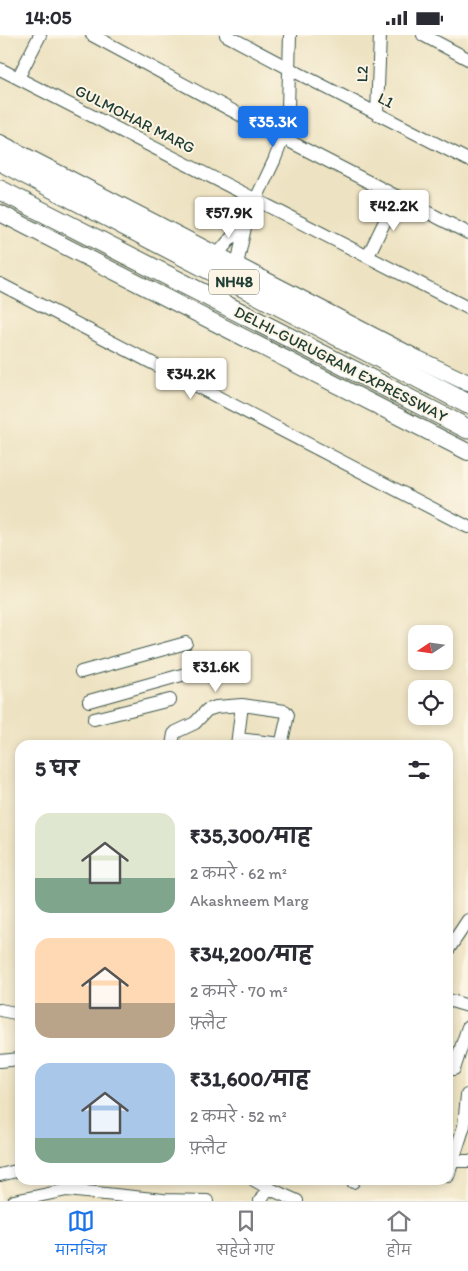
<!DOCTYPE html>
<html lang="hi">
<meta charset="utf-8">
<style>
body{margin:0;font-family:Itim,"Playpen Sans Deva",sans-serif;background:#f7f7f7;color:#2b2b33;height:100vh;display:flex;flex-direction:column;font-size:19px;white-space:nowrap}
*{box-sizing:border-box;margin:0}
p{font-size:16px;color:#7c7c81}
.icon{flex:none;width:28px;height:28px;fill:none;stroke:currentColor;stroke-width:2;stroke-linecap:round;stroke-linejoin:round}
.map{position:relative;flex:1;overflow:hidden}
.drawer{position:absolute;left:15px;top:705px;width:438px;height:445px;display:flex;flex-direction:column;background:#fff;border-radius:15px;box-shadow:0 2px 8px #0003}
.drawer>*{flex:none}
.needle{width:32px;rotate:257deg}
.buttons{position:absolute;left:408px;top:590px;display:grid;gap:10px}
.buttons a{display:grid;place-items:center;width:45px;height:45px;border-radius:10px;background:#fff;box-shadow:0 2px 8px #0003;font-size:25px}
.price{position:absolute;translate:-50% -42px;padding:0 11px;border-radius:5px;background:#fff;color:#222;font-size:16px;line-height:32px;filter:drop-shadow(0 1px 2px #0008)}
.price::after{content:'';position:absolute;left:50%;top:30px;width:15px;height:11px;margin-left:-8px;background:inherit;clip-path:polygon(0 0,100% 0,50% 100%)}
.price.current{background:#1a73e8;color:#fff}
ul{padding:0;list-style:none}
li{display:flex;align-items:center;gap:15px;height:125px;padding:0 20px}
li span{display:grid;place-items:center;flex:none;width:140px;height:100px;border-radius:15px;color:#555}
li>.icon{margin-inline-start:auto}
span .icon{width:60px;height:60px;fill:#fffc;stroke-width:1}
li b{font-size:21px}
h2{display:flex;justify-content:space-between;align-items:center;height:60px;padding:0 20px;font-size:21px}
.status{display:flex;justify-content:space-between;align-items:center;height:35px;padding:0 25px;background:#fff;direction:ltr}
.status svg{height:14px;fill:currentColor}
.dock{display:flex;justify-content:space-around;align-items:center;height:70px;border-top:1px solid #e1e1e2;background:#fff;font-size:14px;color:#7c7c81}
.dock a{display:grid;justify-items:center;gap:2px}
.dock .current{color:#1a73e8}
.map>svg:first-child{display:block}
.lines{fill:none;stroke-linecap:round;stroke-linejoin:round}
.minor-casing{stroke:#3e5649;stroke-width:14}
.major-casing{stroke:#3e5649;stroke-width:18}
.highway-casing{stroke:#3e5649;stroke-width:21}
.minor{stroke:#fff;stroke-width:12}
.major{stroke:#fff;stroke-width:16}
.highway{stroke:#fff;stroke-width:19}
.labels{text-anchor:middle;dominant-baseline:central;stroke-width:4;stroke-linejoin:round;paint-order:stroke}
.shield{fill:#fcf5e5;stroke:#617469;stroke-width:1}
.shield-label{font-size:15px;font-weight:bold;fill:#1f3d34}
.street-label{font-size:16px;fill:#1f3d34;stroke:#fcf5e5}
</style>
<div class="status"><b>14:05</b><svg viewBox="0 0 49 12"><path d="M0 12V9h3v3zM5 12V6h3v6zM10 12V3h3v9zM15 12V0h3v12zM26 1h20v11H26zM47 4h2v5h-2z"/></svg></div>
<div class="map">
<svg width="468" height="1166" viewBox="0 0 468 1166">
<rect width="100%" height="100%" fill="#fcf5e5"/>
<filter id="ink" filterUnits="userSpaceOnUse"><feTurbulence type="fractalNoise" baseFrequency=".02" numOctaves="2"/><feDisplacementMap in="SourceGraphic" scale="10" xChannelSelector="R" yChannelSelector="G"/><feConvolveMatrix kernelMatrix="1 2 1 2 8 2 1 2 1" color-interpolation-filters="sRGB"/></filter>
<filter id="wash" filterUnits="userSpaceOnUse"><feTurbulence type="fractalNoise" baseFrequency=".0096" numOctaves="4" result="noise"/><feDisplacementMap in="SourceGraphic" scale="20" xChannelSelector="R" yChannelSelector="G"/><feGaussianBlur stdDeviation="1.12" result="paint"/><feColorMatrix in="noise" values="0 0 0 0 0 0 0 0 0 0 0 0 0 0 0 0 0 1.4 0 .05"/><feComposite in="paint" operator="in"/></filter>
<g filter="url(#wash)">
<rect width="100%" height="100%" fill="#ede2c1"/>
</g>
<g filter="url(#ink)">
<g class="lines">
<defs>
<path id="minor" d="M92 0 283 103 468 198
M226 0 290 34 468 125
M423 0 468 24
M0 34 468 273
M18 43 40 0
M377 79 380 0
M217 220 246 185
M368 221 397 161
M237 230 247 183 274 126 283 103 288 73 290 0
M0 249 468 492
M81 637 186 608
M89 666 189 638
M94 684 170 665
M238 704 281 709
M172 710 174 699 176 697 195 688 207 675 216 672 242 670 285 676 288 680 281 710
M237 710 242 670
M448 915 468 885
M448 965 468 971
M0 975 20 979
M0 1026 20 1024
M454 1034 468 992
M448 1126H468
M0 1140 20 1135
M448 1141 464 1091 467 1060
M254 1145 268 1153 297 1166
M353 1147V1145
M14 1166 67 1155 163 1165 207 1166
M260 1166 268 1153"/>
<path id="major" d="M0 108 418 324 468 348
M0 178 468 417"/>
<path id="highway" d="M0 126 468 369
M0 155 468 394"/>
</defs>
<use href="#minor" class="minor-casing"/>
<use href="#major" class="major-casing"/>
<use href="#highway" class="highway-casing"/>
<use href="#minor" class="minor"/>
<use href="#major" class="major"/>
<use href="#highway" class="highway"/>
</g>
</g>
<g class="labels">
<rect class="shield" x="209" y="234.5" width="50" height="25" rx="4"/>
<g class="shield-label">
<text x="234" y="247">NH48</text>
</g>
<g class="street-label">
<text transform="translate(362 39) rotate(-88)">L2</text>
<text transform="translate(386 65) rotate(27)">L1</text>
<text transform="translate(135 84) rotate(27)">GULMOHAR MARG</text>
<text transform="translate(341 329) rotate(27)">DELHI-GURUGRAM EXPRESSWAY</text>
</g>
</g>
</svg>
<div class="buttons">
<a><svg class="needle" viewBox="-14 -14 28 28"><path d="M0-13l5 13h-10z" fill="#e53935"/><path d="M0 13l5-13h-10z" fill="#7c7c81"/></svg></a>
<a><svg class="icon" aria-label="locate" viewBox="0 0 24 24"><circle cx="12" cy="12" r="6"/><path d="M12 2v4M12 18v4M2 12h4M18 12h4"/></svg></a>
</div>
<b class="price current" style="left:273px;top:113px">₹35.3K</b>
<b class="price" style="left:394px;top:197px">₹42.2K</b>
<b class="price" style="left:229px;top:204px">₹57.9K</b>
<b class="price" style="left:191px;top:365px">₹34.2K</b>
<b class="price" style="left:216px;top:658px">₹31.6K</b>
<section class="drawer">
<h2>5 घर<svg class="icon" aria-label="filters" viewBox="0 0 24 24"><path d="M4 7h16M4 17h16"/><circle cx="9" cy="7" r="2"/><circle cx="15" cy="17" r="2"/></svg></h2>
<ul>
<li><span style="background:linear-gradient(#dfe7d0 65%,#7fa58c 0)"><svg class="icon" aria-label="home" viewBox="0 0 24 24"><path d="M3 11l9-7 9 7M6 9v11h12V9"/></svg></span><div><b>₹35,300/माह</b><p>2 कमरे · 62 m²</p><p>Akashneem Marg</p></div></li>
<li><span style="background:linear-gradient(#ffd9b3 65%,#b9a48a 0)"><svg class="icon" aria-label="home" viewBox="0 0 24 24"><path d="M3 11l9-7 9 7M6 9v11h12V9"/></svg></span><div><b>₹34,200/माह</b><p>2 कमरे · 70 m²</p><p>फ़्लैट</p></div></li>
<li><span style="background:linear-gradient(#a9c7e8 75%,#7fa58c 0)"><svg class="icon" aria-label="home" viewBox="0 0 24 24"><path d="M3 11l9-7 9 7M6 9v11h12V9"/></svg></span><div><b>₹31,600/माह</b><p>2 कमरे · 52 m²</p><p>फ़्लैट</p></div></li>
</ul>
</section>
</div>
<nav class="dock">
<a class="current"><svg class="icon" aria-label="map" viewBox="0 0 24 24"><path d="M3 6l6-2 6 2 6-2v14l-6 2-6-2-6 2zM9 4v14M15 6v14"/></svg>मानचित्र</a>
<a><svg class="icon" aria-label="saved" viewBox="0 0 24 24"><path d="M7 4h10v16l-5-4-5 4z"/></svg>सहेजे गए</a>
<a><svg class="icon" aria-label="home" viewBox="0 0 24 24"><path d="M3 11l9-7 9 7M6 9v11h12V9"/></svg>होम</a>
</nav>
